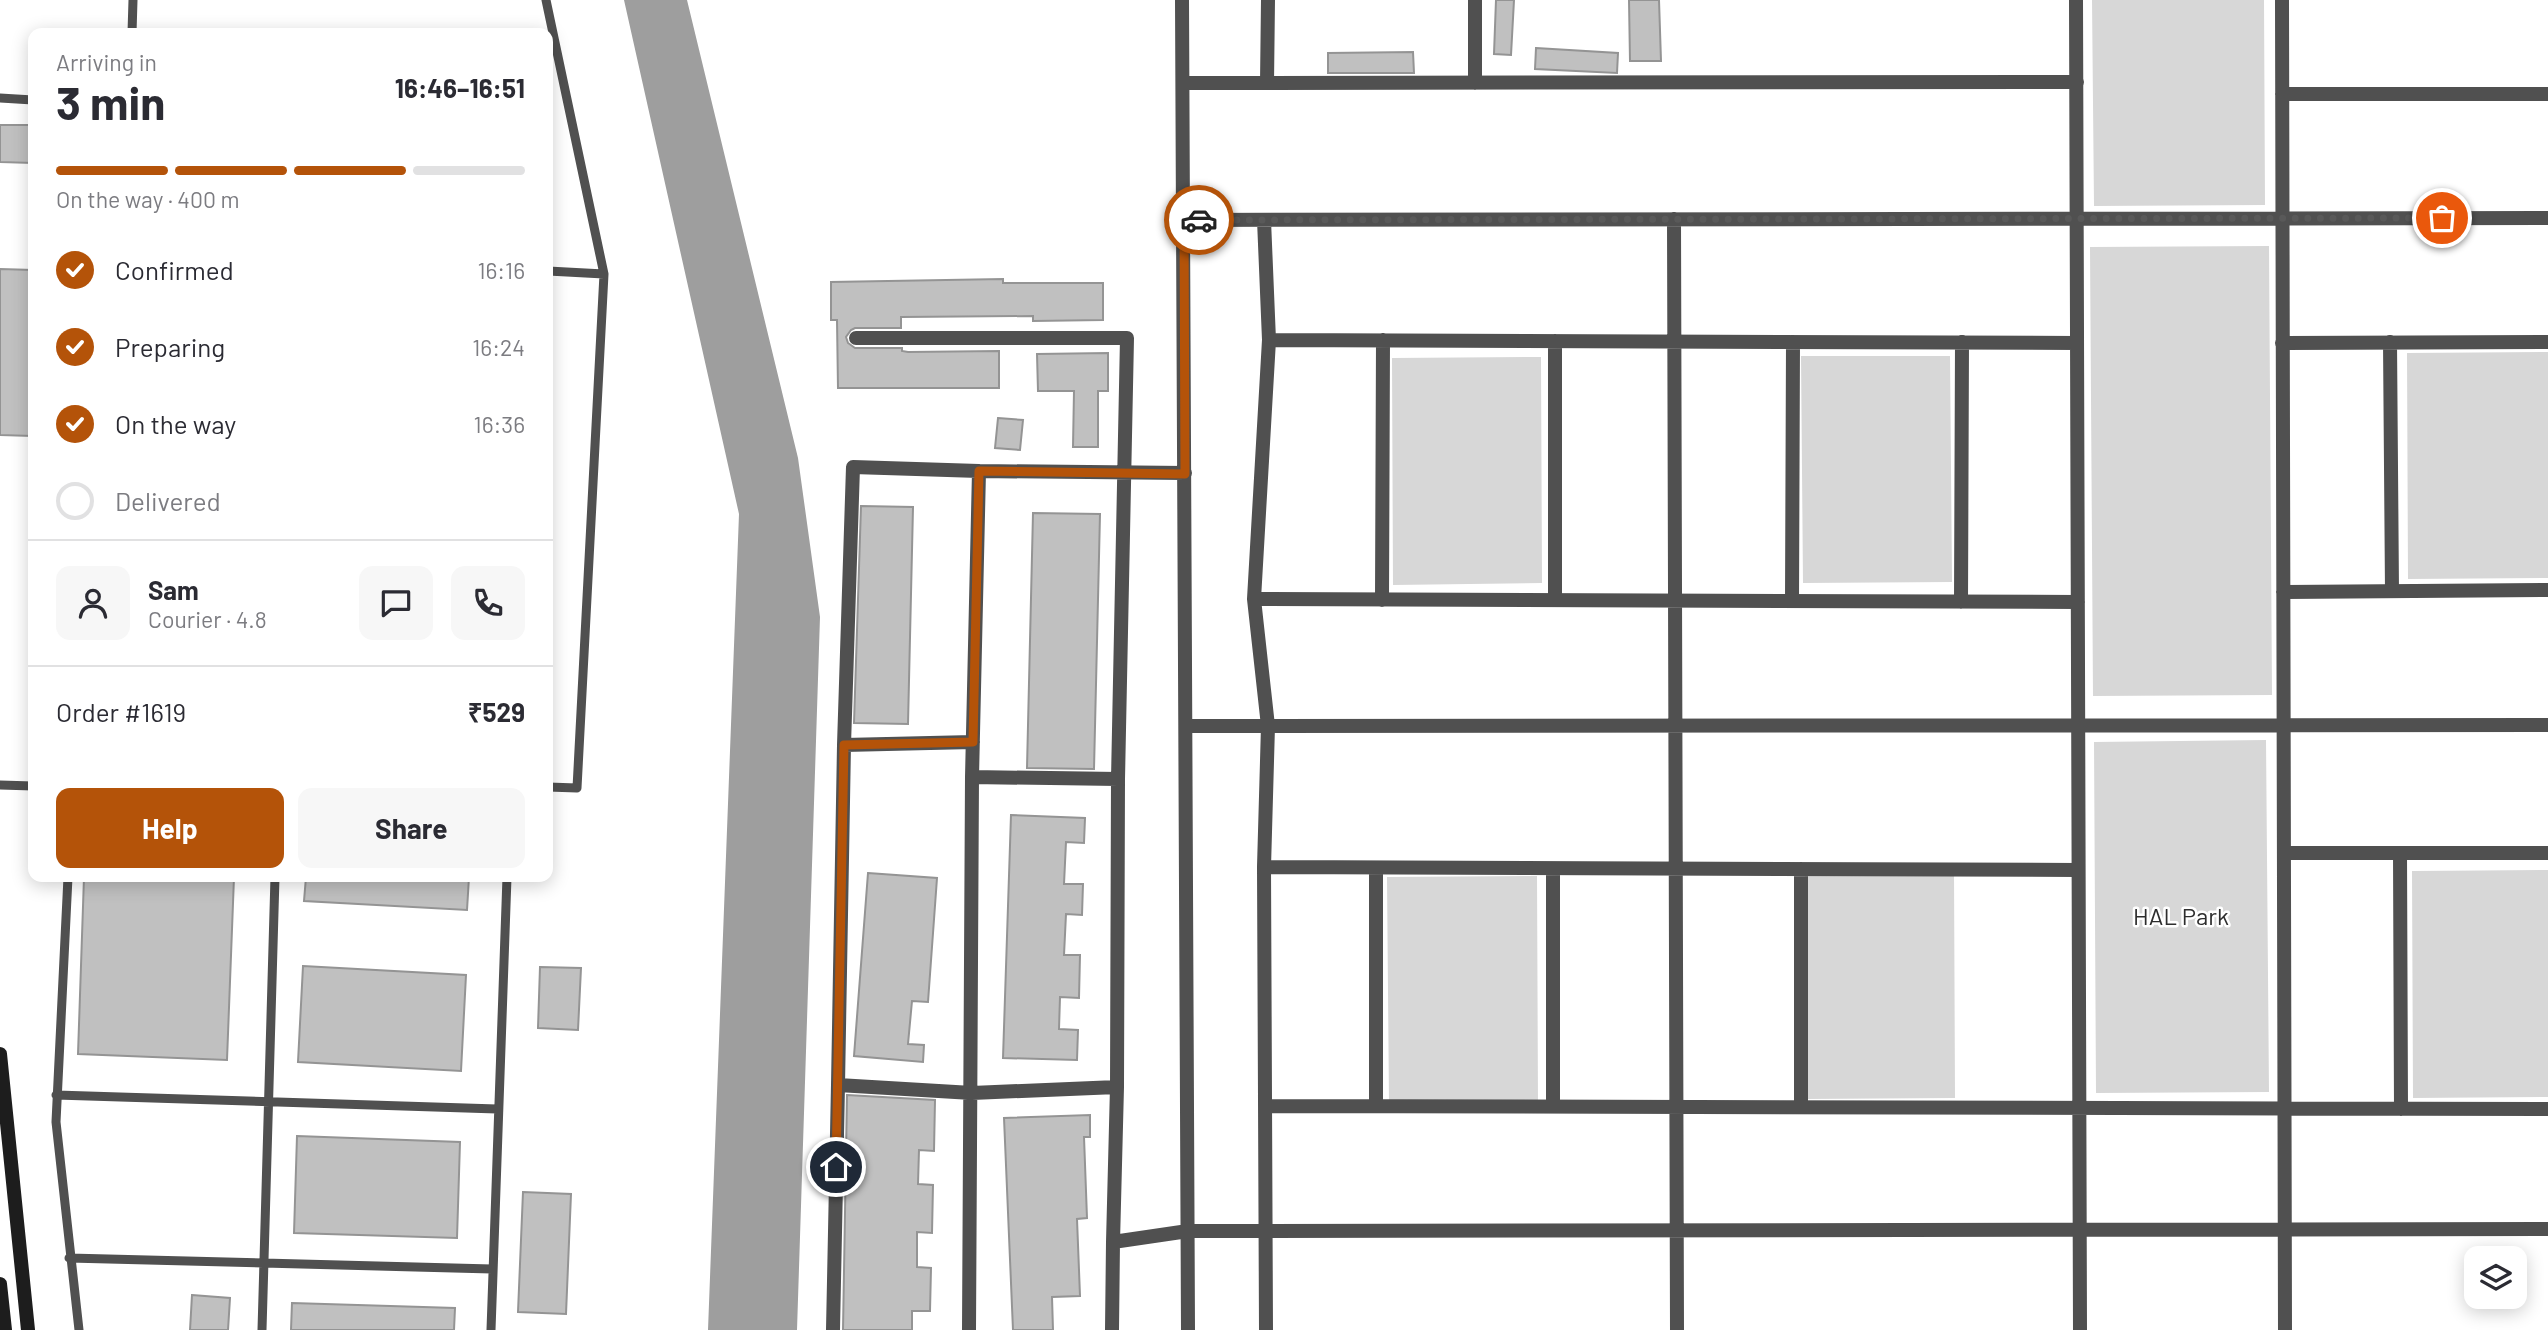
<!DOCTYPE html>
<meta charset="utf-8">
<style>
body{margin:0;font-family:Barlow,sans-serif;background:#f7f7f7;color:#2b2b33;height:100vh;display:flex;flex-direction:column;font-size:26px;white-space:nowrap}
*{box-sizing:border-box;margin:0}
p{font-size:23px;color:#7c7c81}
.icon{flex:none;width:38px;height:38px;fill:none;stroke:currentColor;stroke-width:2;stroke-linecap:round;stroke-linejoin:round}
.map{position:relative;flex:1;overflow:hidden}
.side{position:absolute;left:28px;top:28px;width:525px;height:854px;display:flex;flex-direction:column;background:#fff;border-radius:14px;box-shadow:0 4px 18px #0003}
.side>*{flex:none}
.tools{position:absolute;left:2464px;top:1246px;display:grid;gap:14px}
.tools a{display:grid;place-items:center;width:63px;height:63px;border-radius:14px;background:#fff;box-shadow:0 4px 18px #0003;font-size:35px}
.pin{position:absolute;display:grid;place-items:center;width:60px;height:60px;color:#fff;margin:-30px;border:4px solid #fff;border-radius:50%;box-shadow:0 2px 7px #0007}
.courier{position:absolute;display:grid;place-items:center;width:70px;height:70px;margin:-35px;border:5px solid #b45309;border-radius:50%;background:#fff;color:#222;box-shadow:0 2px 9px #0007}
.head em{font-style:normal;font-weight:700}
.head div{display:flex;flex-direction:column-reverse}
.head{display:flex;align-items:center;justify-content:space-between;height:119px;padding:0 28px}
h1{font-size:46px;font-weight:700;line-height:52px}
.bar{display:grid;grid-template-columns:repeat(4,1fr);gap:10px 7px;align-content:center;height:84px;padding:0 28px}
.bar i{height:9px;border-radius:5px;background:#e1e1e2}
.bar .current{background:#b45309}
.bar p{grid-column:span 4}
.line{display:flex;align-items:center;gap:18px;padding:0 28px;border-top:2px solid #e1e1e2}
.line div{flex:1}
.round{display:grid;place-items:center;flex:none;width:74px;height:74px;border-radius:14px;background:#f7f7f7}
ol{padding:0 28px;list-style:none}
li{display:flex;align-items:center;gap:21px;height:77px}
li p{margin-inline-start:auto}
li .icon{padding:7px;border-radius:50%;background:#b45309;color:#fff;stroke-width:4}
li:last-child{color:#7c7c81}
li i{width:38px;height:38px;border:4px solid #e1e1e2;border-radius:50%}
.cta{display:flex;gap:14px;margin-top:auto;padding:14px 28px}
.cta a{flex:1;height:80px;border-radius:14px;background:#b45309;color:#fff;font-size:28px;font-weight:700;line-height:80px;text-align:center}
.cta a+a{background:#f7f7f7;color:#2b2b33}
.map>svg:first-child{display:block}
.green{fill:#d7d7d7}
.water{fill:#9e9e9e}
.building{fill:#c0c0c0;stroke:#949494;stroke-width:2}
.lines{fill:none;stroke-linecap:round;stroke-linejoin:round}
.lane{stroke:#505050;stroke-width:9}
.street{stroke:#505050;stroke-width:14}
.secondary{stroke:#1d1d1d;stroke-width:14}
.done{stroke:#595959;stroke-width:7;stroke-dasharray:0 12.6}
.route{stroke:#b45309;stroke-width:9}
.labels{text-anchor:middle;stroke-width:5;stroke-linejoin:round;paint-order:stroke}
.park-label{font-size:24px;fill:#2e2e2e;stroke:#fff}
</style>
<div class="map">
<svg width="2548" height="1330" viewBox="0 0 2548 1330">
<rect width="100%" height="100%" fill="#fff"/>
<path class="green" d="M 2092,0 L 2264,0 L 2265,205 L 2094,206 Z
M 2269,246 L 2272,695 L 2093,696 L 2090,247 Z
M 2548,352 L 2548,578 L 2408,579 L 2407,353 Z
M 1801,356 L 1950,356 L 1952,582 L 1803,583 Z
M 1541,357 L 1542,583 L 1393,585 L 1392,358 Z
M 2266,740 L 2269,1092 L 2096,1093 L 2094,742 Z
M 2548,870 L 2548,1097 L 2413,1098 L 2412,871 Z
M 1954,871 L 1955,1098 L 1807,1099 L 1805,872 Z
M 1537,876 L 1538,1103 L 1389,1104 L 1387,877 Z"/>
<path class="water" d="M 624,0 L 687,0 L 798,458 L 820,617 L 797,1330 L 708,1330 L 739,514 Z"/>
<path class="building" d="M 1496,0 L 1514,0 L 1511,55 L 1494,54 Z
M 1629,0 L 1659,0 L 1661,61 L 1630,61 Z
M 1536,48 L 1618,53 L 1617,73 L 1535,69 Z
M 1413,52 L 1414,73 L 1328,73 L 1328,53 Z
M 0,125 L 33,125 L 33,163 L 0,162 Z
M 0,269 L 33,270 L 32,436 L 0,435 Z
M 1003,279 L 1003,283 L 1103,283 L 1103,320 L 1033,321 L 1033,316 L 901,317 L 901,328 L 855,328 L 851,330 L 846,337 L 848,343 L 855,348 L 902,348 L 902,351 L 908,352 L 999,351 L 999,388 L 838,388 L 837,320 L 831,320 L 831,282 Z
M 1108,353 L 1108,391 L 1098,391 L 1098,447 L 1073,447 L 1074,391 L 1038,391 L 1037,354 Z
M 998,418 L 1023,420 L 1020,450 L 995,448 Z
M 861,506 L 913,507 L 908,724 L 854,723 Z
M 1033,513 L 1100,514 L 1094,769 L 1027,768 Z
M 1011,815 L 1085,818 L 1084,843 L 1066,842 L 1064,884 L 1083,884 L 1082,915 L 1066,914 L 1064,955 L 1080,955 L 1079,998 L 1060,997 L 1059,1029 L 1078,1030 L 1077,1060 L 1003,1058 Z
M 868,873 L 937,878 L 928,1002 L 912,1001 L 908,1044 L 924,1045 L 923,1062 L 854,1056 Z
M 84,877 L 234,877 L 227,1060 L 78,1054 Z
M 306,877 L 469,877 L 467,910 L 304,901 Z
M 303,966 L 466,975 L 461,1071 L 298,1062 Z
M 540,967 L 581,968 L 578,1030 L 538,1028 Z
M 847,1095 L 935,1100 L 934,1151 L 919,1150 L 918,1184 L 933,1185 L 932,1233 L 917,1232 L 917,1267 L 931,1268 L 930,1311 L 912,1311 L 912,1330 L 843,1330 Z
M 1090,1115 L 1090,1137 L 1084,1137 L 1087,1218 L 1077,1219 L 1080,1296 L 1052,1297 L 1053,1330 L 1013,1330 L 1004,1118 Z
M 297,1136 L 460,1142 L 457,1238 L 294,1233 Z
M 523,1192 L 571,1194 L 566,1314 L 518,1312 Z
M 192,1295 L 230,1298 L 228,1330 L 190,1330 Z
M 292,1303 L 455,1308 L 454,1330 L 291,1330 Z"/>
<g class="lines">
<path class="lane" d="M 546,0 L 604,274 L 577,788 L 548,787
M 132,33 L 133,0
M 0,98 L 33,100
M 548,271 L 604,274
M 0,785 L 33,786
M 68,877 L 56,1122 L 79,1330
M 56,1095 L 497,1109
M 69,1258 L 492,1269
M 262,1330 L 275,877
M 491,1330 L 507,877"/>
<path class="street" d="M 1182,0 L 1188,1330
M 2076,0 L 2080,1330
M 2282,0 L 2285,1330
M 1183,83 L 2077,82
M 1267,83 L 1268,0
M 1475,83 L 1475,0
M 2282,94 L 2548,94
M 1674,219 L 1677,1330
M 1184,220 L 2548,218
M 1264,220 L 1269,340 L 1254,599 L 1268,726 L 1264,867 L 1266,1330
M 856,338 L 1127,338 L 1118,779 L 1117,1087
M 1269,340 L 2077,343
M 2390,342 L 2392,591
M 2282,343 L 2548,342
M 1185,473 L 979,471 L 853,467 L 844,745 L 838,1085 L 972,1093 L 1117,1087 L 1113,1242 L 1188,1231 L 2548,1229
M 2283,592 L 2548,590
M 1254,599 L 2078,602
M 1382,600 L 1383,340
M 1555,600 L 1555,341
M 1792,601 L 1793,342
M 1961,602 L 1962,342
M 1186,726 L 2548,725
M 844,745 L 973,742
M 972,777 L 1118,779
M 2284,853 L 2548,853
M 2400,853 L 2401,1109
M 1264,867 L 2078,870
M 1267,1106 L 2548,1109
M 1376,1106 L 1376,868
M 1553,1106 L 1553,869
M 1801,1107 L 1801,869
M 833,1330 L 838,1085
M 969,1330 L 972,777 L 979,471
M 1112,1330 L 1113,1242"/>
<path class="secondary" d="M 0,1054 L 28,1330
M 0,1284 L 5,1330"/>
</g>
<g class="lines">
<path class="done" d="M 1199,220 L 2442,218"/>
<path class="route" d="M 836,1167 L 844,745 L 973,742 L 979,471 L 1185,474 L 1184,220 L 1199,220"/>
</g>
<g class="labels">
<g class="park-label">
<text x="2181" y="925">HAL Park</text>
</g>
</g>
</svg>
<div class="tools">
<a><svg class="icon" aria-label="layers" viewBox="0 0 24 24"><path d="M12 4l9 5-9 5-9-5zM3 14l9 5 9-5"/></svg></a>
</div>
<div class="pin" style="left:2442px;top:218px;background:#ea580c"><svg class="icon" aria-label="bag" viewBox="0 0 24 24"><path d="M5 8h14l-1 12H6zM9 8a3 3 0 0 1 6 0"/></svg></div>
<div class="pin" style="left:836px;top:1167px;background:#1f2937"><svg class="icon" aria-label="home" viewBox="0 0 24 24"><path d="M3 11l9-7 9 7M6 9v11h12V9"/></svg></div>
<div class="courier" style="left:1199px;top:220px"><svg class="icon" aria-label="car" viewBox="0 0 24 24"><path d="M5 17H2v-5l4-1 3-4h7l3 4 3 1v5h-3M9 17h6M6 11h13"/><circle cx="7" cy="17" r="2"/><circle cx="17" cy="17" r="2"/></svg></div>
<section class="side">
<div class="head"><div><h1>3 min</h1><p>Arriving in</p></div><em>16:46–16:51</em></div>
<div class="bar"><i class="current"></i><i class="current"></i><i class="current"></i><i></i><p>On the way · 400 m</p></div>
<ol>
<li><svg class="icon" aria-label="check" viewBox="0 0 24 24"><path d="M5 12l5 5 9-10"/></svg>Confirmed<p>16:16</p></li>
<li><svg class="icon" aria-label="check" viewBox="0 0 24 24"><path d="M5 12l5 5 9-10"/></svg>Preparing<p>16:24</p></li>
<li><svg class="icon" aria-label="check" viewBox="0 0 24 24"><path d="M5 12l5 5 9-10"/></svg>On the way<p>16:36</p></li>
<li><i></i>Delivered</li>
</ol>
<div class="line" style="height:126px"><a class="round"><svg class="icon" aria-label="person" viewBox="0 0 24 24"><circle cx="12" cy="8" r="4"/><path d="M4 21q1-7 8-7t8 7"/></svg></a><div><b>Sam</b><p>Courier · 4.8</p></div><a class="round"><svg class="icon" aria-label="chat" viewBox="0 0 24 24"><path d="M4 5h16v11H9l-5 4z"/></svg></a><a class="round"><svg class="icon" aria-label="phone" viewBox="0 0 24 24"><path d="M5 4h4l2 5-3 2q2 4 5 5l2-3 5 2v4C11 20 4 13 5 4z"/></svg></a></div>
<div class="line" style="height:91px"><div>Order #1619</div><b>₹529</b></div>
<div class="cta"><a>Help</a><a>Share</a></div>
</section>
</div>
